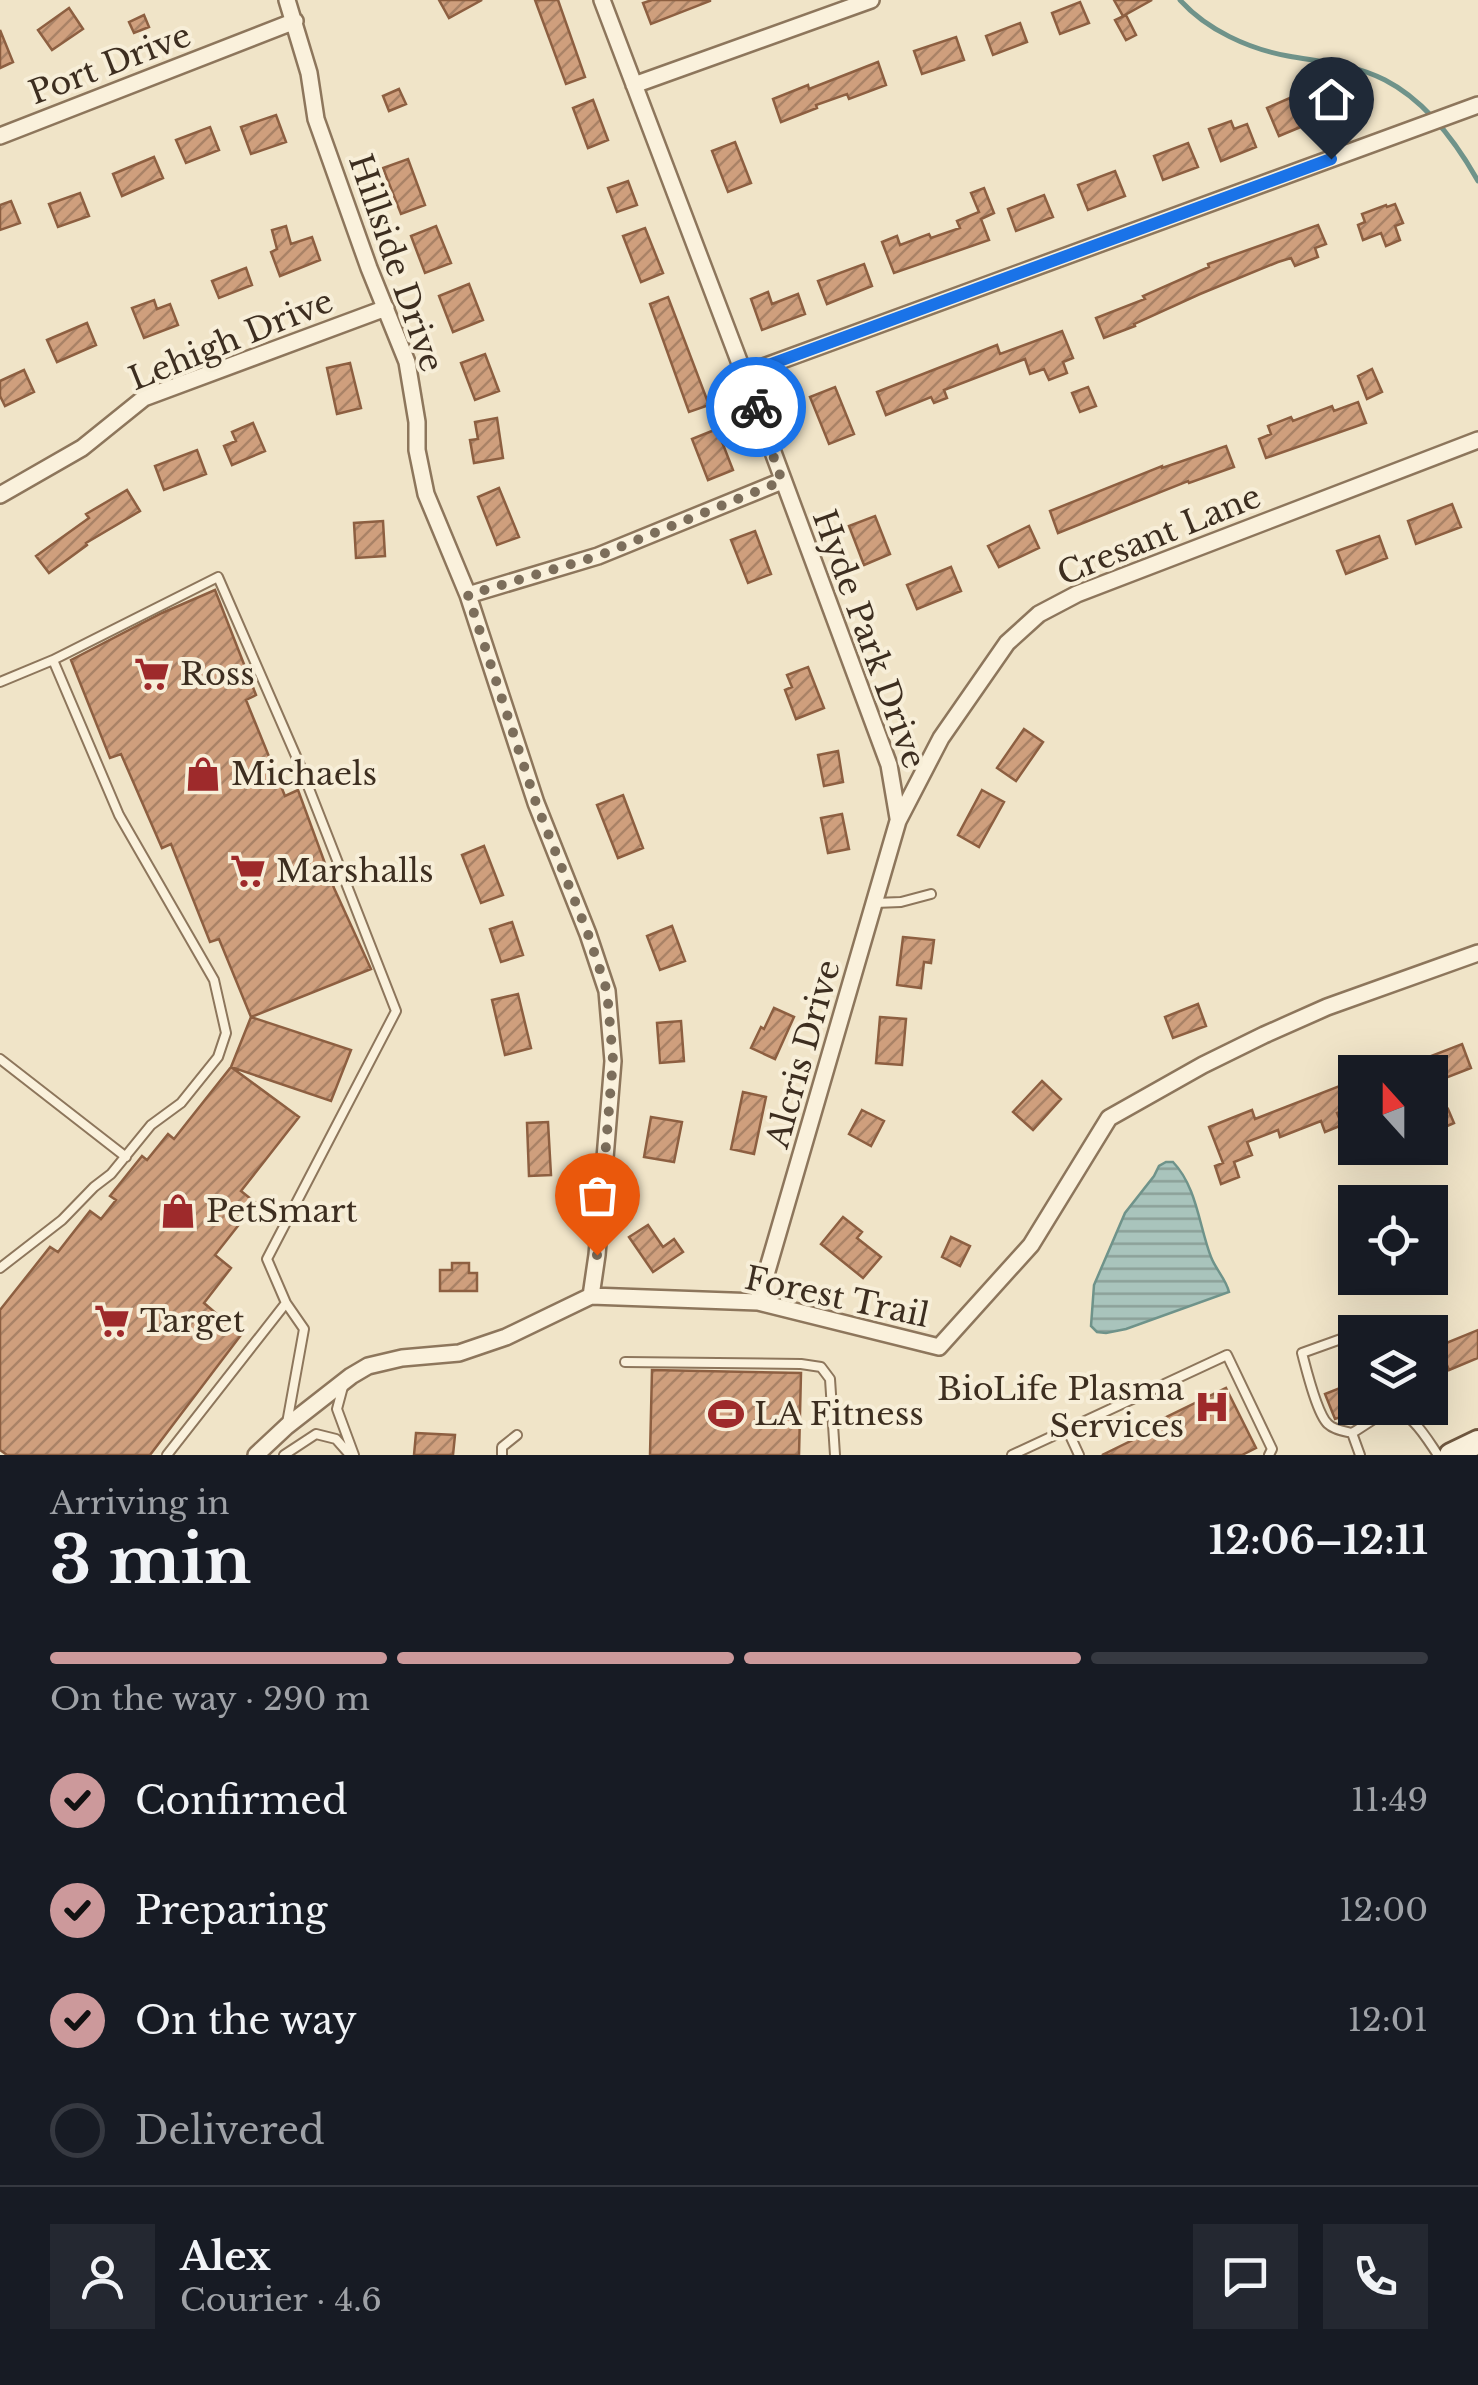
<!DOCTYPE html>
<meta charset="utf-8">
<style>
body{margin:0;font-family:"Libre Baskerville",serif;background:#242831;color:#f1f3f6;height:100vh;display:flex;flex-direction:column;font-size:38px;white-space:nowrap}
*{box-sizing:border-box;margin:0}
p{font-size:32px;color:#9ea1a6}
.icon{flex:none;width:55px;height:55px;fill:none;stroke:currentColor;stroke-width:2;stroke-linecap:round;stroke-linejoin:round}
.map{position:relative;height:1455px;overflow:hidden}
.details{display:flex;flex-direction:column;background:#171b24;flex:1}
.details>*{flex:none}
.needle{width:65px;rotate:339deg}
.fabs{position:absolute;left:1338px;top:1055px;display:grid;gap:20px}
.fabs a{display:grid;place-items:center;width:110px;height:110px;border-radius:0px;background:#171b24;box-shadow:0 10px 40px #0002;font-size:50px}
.pin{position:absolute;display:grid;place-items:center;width:85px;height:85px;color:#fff;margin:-102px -42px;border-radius:50% 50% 50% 0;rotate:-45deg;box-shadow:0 0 10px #0007}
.pin .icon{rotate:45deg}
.courier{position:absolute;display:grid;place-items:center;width:100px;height:100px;margin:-50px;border:8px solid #1a73e8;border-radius:50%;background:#fff;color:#222;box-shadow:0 2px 12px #0007}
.summary em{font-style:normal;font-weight:800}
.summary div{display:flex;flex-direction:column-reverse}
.summary{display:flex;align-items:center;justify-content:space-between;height:170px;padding:0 50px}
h1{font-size:65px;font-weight:800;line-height:75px}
.bar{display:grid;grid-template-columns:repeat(4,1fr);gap:15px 10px;align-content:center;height:120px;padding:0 50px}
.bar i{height:12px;border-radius:8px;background:#363941}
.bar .active{background:#cc999b}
.bar p{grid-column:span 4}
.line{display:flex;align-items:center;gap:25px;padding:0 50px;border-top:2px solid #363941}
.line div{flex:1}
.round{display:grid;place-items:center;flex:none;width:105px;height:105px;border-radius:0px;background:#242831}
ol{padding:0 50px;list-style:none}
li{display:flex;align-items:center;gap:30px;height:110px}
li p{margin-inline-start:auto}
li .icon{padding:10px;border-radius:50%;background:#cc999b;color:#111;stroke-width:4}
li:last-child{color:#9ea1a6}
li i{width:55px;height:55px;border:5px solid #363941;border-radius:50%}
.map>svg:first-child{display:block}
.water{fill:url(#water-rules);stroke:#6f938a;stroke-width:2.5}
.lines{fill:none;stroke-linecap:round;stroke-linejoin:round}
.stream{stroke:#6f938a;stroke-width:5}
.building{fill:url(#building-hatch);stroke:#8d5f41;stroke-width:2.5}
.lane-casing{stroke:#8d765c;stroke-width:12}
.street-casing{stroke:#8d765c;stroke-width:20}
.secondary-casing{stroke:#6f573f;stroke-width:28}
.lane{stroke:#faf1dc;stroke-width:8}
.street{stroke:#faf1dc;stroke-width:15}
.secondary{stroke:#faf1dc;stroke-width:22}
.done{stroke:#7c6e5b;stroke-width:10;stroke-dasharray:0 18}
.route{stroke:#1a73e8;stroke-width:12}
.labels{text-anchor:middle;stroke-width:8;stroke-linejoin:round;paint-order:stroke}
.street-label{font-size:32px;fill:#3d2e20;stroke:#f7eed8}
.poi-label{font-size:32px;fill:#3d2e20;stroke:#f7eed8;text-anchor:start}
</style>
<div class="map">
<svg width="1478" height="1455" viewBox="0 0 1478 1455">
<defs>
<pattern id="water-rules" width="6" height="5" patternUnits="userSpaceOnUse" patternTransform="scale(2.5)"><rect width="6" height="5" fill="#a9c4bc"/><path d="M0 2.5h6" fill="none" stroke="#8ba098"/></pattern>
<pattern id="building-hatch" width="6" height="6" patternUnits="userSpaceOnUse" patternTransform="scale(2.5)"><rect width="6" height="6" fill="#cf9f7d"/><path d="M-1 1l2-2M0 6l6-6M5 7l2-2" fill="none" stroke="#a98266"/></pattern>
</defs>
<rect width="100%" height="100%" fill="#f0e4c8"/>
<path class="water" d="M 1166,1162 L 1173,1162 C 1197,1187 1199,1226 1211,1257 C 1216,1270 1226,1279 1229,1292 L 1126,1329 L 1106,1333 L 1097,1332 L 1091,1326 L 1094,1285 L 1125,1213 L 1154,1176 L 1159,1166 Z"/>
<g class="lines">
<path class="stream" d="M 1180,0 C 1207,30 1249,49 1288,56 C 1321,62 1354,64 1385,80 C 1426,101 1456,142 1478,181"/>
</g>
<path class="building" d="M 439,0 L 482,0 L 449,18 Z
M 535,0 L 558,0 L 585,77 L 566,84 Z
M 652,0 L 710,0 L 710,1 L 651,24 L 643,3 Z
M 1114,0 L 1152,0 L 1123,16 Z
M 1080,2 L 1089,23 L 1060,34 L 1052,13 Z
M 69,8 L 83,29 L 52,50 L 38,30 Z
M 144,15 L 149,27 L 134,33 L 129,22 Z
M 1126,15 L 1136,35 L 1126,40 L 1115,20 Z
M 1020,23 L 1027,42 L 993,55 L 986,36 Z
M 0,30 L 13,62 L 0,68 Z
M 956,37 L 964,60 L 922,74 L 914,51 Z
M 878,62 L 886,85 L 849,99 L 847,94 L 816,105 L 817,108 L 781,122 L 773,99 L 808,85 L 809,89 Z
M 399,89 L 406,104 L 389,111 L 383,96 Z
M 1318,95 L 1327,116 L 1279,136 L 1267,108 L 1290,98 L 1293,105 Z
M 593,100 L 608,140 L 588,148 L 573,108 Z
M 276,115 L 286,142 L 251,154 L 241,127 Z
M 1231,121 L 1234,129 L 1247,124 L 1256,147 L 1221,161 L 1209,129 Z
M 210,127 L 219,150 L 186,163 L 176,140 Z
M 735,142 L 751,183 L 728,192 L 712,151 Z
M 1188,143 L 1198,167 L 1163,180 L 1154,156 Z
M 154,157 L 163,178 L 122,196 L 113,174 Z
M 408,159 L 425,205 L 401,214 L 383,168 Z
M 1115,171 L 1125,196 L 1088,210 L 1078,185 Z
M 628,181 L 637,205 L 617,212 L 608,188 Z
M 984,188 L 994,213 L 981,219 L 989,240 L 894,273 L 882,242 L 897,236 L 900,245 L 929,234 L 931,238 L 960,228 L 957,221 L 979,212 L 971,193 Z
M 80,193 L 89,216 L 58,227 L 49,204 Z
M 1044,195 L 1053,217 L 1016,231 L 1008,209 Z
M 11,201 L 20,223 L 0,230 L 0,205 Z
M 1395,204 L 1403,223 L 1395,226 L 1400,240 L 1386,246 L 1381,233 L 1363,240 L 1358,225 L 1365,222 L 1362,214 L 1386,205 L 1387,207 Z
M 1318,225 L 1326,244 L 1315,248 L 1318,257 L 1295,266 L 1291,258 L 1278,262 L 1200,294 L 1134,324 L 1135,326 L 1104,338 L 1096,318 L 1145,299 L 1143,296 L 1209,267 L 1208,264 Z
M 286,226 L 291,244 L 312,237 L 320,260 L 280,276 L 271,252 L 277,249 L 272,230 Z
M 436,226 L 451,263 L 425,273 L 411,236 Z
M 645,228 L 663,273 L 641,282 L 623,236 Z
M 864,264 L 872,286 L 827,304 L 818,281 Z
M 246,268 L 252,285 L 219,298 L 212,281 Z
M 469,284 L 483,320 L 453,332 L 439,296 Z
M 768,292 L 772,304 L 798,294 L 805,314 L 762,330 L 751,299 Z
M 668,297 L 709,405 L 689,412 L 650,304 Z
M 154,300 L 157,309 L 170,304 L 178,325 L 144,338 L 132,308 Z
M 87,323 L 96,345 L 57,362 L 47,340 Z
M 1062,331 L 1073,358 L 1063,362 L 1067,373 L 1049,380 L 1044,369 L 1030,374 L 1025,359 L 944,390 L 947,398 L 934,403 L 931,397 L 886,415 L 877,392 L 997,345 L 1000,354 Z
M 485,354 L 499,391 L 475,400 L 461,363 Z
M 350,363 L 361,408 L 337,414 L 327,368 Z
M 1372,369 L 1382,392 L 1367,399 L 1358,376 Z
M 24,370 L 34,392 L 5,406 L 0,396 L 0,381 Z
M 835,387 L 854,434 L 829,444 L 810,397 Z
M 1088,387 L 1096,406 L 1080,412 L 1072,393 Z
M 1358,402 L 1366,423 L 1266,458 L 1259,439 L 1271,434 L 1268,426 L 1291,417 L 1293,421 L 1332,406 L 1334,411 Z
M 497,418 L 503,458 L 474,463 L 470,440 L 478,439 L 475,422 Z
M 253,423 L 265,451 L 232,465 L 224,446 L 236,441 L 232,432 Z
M 717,429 L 733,470 L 708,480 L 692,439 Z
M 1226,446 L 1234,467 L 1189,483 L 1188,481 L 1058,533 L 1050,511 L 1162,466 L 1162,468 Z
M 197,450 L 206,474 L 164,490 L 155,466 Z
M 499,488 L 519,537 L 497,545 L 478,497 Z
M 127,490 L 140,511 L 86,543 L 87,545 L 49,573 L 36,556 L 89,518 L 86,514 Z
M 1452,504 L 1461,527 L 1416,544 L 1408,521 Z
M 875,516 L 890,554 L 864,565 L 849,526 Z
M 383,521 L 385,556 L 356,558 L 354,523 Z
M 1029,526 L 1039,548 L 999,567 L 988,546 Z
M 755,531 L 771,574 L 748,583 L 731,540 Z
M 1379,536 L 1387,558 L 1346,574 L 1337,551 Z
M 951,567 L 961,591 L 917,609 L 907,585 Z
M 215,590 L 256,695 L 246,700 L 285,796 L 298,790 L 334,888 L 371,969 L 251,1017 L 219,939 L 210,942 L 171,844 L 162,848 L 121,754 L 110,758 L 71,660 L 162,613 Z
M 808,667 L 824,708 L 796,719 L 785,690 L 792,687 L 787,675 Z
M 1024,729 L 1043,742 L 1016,781 L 997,768 Z
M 838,751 L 843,782 L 824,786 L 818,755 Z
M 982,790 L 1004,802 L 979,847 L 958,835 Z
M 623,795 L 643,848 L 618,858 L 597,805 Z
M 842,814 L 849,849 L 828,853 L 821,818 Z
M 484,846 L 503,895 L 481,903 L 462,855 Z
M 512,922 L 523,955 L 501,962 L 490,929 Z
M 672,926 L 685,961 L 660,970 L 647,936 Z
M 903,937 L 934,940 L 931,963 L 924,962 L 921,988 L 897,985 Z
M 518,994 L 531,1048 L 505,1055 L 492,1000 Z
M 1198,1004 L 1206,1026 L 1173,1038 L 1165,1017 Z
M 774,1008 L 794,1017 L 775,1059 L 751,1048 L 761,1027 L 764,1029 Z
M 251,1017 L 351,1050 L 331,1101 L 231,1067 Z
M 880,1017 L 906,1019 L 902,1065 L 876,1063 Z
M 681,1021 L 684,1061 L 660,1063 L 657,1023 Z
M 1462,1044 L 1471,1068 L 1430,1084 L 1430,1072 L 1390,1072 Z
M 231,1067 L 299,1117 L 241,1191 L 256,1203 L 215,1255 L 231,1268 L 204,1303 L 241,1335 L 150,1455 L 7,1455 L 0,1450 L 0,1310 L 50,1247 L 58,1252 L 90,1211 L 101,1219 L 116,1200 L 110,1196 L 142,1156 L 147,1160 L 168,1134 L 174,1139 Z
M 1355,1080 L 1355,1107 L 1337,1113 L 1342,1125 L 1325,1132 L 1321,1121 L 1280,1137 L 1278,1130 L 1247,1142 L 1252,1155 L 1234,1162 L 1239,1177 L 1221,1184 L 1215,1166 L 1223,1163 L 1209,1127 L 1252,1110 L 1255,1119 Z
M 1042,1081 L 1061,1099 L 1033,1130 L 1013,1112 Z
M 743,1092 L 766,1097 L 754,1154 L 731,1149 Z
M 1448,1109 L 1454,1123 L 1438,1130 L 1432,1116 Z
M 862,1110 L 884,1121 L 871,1146 L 849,1134 Z
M 651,1117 L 682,1122 L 674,1162 L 644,1157 Z
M 548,1122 L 551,1175 L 529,1176 L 527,1123 Z
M 843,1217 L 862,1232 L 857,1238 L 881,1257 L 863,1278 L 821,1244 Z
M 648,1225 L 663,1247 L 674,1239 L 683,1252 L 653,1272 L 629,1237 Z
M 951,1237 L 970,1246 L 960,1266 L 942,1257 Z
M 452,1263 L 469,1263 L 469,1273 L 477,1273 L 477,1291 L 440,1291 L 440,1270 L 452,1270 Z
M 1478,1330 L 1478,1358 L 1449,1370 L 1439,1346 Z
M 652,1370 L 801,1373 L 799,1455 L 650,1455 Z
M 1355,1382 L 1355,1412 L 1335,1419 L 1325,1394 Z
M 1226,1388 L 1256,1448 L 1242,1455 L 1102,1455 L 1151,1431 L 1150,1425 Z
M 416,1433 L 455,1435 L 453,1455 L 414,1455 Z"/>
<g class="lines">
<defs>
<path id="lane" d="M 0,682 L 53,660
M 875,903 L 901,902 L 931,894
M 0,1059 L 126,1157
M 0,1268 L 62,1220 L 94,1187 L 111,1174 L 151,1125 L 181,1103 L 218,1057 L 226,1033 L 214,980 L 119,815 L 53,660 L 218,577 L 299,763 L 396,1011 L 267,1259 L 286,1303 L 304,1329 L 287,1423
M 1360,1332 L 1374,1328
M 1355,1334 L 1302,1353 C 1306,1368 1317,1414 1328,1424 C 1334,1430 1344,1431 1352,1433 C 1363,1427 1377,1415 1389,1412 C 1410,1407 1428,1441 1438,1455
M 625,1362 L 801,1364 L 821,1367 L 830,1379 L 835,1455
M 344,1383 L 337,1409 L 354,1455
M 1067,1429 L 1079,1455
M 1352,1433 L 1360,1455
M 167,1455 L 286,1303
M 284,1455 L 316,1434 L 336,1439 L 350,1455
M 502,1455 L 502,1447 L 517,1435
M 1012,1455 L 1227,1355 L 1272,1449 L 1269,1455"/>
<path id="street" d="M 287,0 L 309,73 L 316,119 L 369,268 L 407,362 L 417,422 L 417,450 L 426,494 L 468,595 L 536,803 L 588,934 L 607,991 L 613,1061 L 597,1255 L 591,1296
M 602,0 L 744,374 L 889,765 L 898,818
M 634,85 L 871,0
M 0,136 L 295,21
M 744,374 L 1478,105
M 0,495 L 82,448 L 144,398 L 386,308
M 468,595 L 598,556 L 782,481
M 758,1302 L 898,821 L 941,738 L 1007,643 L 1039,614 L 1077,594 L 1478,440
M 256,1455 L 287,1426 L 351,1376 L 368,1366 L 402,1358 L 459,1353 L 506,1337 L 591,1296 L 758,1302 L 939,1347 L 1031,1245 L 1109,1118 L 1203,1065 L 1264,1035 L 1327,1007 L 1478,953"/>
<path id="secondary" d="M 1451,1455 L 1478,1442"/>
</defs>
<use href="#lane" class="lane-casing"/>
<use href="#street" class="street-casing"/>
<use href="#secondary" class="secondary-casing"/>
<use href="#lane" class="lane"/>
<use href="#street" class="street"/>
<use href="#secondary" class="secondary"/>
</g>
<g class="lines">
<path class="done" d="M 597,1255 L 613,1060 L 607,991 L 588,934 L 536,803 L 468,595 L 598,556 L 782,481 L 756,407"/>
<path class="route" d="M 756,407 L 744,374 L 1331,159"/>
</g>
<defs>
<symbol id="supermarket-bare" viewBox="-9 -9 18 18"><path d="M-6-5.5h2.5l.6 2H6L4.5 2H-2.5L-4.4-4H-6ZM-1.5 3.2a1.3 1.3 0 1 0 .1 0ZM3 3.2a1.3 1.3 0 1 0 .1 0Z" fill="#9e2a2b" stroke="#f7eed8" stroke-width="2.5" paint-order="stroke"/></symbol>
<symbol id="shop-bare" viewBox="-9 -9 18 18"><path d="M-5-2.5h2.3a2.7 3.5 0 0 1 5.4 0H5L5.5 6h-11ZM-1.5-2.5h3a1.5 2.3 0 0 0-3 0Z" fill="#9e2a2b" stroke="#f7eed8" stroke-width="2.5" paint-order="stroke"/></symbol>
<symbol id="hospital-bare" viewBox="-9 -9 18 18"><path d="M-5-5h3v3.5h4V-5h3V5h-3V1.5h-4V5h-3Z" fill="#9e2a2b" stroke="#f7eed8" stroke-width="2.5" paint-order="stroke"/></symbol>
<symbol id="stadium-bare" viewBox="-9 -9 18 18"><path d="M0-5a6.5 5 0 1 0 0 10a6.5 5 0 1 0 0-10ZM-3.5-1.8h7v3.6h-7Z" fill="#9e2a2b" stroke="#f7eed8" stroke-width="2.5" paint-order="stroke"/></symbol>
</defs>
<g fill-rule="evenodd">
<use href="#supermarket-bare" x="127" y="649" width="50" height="50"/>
<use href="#shop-bare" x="178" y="749" width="50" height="50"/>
<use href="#supermarket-bare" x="223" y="846" width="50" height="50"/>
<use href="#shop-bare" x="153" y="1186" width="50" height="50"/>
<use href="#supermarket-bare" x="87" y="1296" width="50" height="50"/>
<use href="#hospital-bare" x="1187" y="1382" width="50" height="50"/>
<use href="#stadium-bare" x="701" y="1389" width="50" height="50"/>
</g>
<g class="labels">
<g class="street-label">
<text transform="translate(110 64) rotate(-21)" y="11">Port Drive</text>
<text transform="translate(396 263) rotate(71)" y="11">Hillside Drive</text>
<text transform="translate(231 340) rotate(-22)" y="11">Lehigh Drive</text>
<text transform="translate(1159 535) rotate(-22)" y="11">Cresant Lane</text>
<text transform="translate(869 639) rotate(70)" y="11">Hyde Park Drive</text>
<text transform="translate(803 1054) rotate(-74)" y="11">Alcris Drive</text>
<text transform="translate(837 1297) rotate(12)" y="11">Forest Trail</text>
</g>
<g class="poi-label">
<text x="180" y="685">Ross</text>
<text x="231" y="785">Michaels</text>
<text x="276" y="882">Marshalls</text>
<text x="206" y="1222">PetSmart</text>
<text x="140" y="1332">Target</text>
<text x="1184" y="1400" text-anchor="end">BioLife Plasma<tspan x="1184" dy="37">Services</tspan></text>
<text x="754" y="1425">LA Fitness</text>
</g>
</g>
</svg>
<div class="fabs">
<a><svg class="needle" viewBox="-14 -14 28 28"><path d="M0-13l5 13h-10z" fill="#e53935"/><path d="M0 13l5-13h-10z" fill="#9ea1a6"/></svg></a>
<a><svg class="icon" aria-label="locate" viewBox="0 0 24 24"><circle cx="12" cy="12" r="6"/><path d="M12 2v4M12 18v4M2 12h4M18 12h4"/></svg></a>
<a><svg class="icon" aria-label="layers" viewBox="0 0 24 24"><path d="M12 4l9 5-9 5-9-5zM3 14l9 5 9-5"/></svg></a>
</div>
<div class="pin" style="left:597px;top:1255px;background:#ea580c"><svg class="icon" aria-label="bag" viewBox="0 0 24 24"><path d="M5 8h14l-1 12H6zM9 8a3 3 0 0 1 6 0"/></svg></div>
<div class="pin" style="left:1331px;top:159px;background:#1f2937"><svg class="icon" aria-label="home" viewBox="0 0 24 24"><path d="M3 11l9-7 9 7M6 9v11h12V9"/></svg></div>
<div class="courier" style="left:756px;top:407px"><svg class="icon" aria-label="bike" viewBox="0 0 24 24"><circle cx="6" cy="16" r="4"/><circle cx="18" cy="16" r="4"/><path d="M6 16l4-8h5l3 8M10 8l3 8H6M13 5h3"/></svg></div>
</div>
<section class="details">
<div class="summary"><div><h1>3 min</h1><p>Arriving in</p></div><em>12:06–12:11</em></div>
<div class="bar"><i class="active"></i><i class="active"></i><i class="active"></i><i></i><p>On the way · 290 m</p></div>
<ol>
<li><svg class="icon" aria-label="check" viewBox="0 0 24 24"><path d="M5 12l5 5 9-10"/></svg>Confirmed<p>11:49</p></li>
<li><svg class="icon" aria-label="check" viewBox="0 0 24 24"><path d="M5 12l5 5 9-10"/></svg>Preparing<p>12:00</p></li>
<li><svg class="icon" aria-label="check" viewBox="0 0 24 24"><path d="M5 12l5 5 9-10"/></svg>On the way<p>12:01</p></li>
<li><i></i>Delivered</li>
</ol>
<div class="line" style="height:180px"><a class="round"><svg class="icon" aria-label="person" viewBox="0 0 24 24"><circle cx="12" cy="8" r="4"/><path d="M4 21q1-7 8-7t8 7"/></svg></a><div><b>Alex</b><p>Courier · 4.6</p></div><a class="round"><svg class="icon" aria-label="chat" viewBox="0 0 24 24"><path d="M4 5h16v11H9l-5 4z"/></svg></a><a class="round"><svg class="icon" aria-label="phone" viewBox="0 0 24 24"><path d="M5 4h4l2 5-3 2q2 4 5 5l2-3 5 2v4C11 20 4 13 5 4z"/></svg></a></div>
</section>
